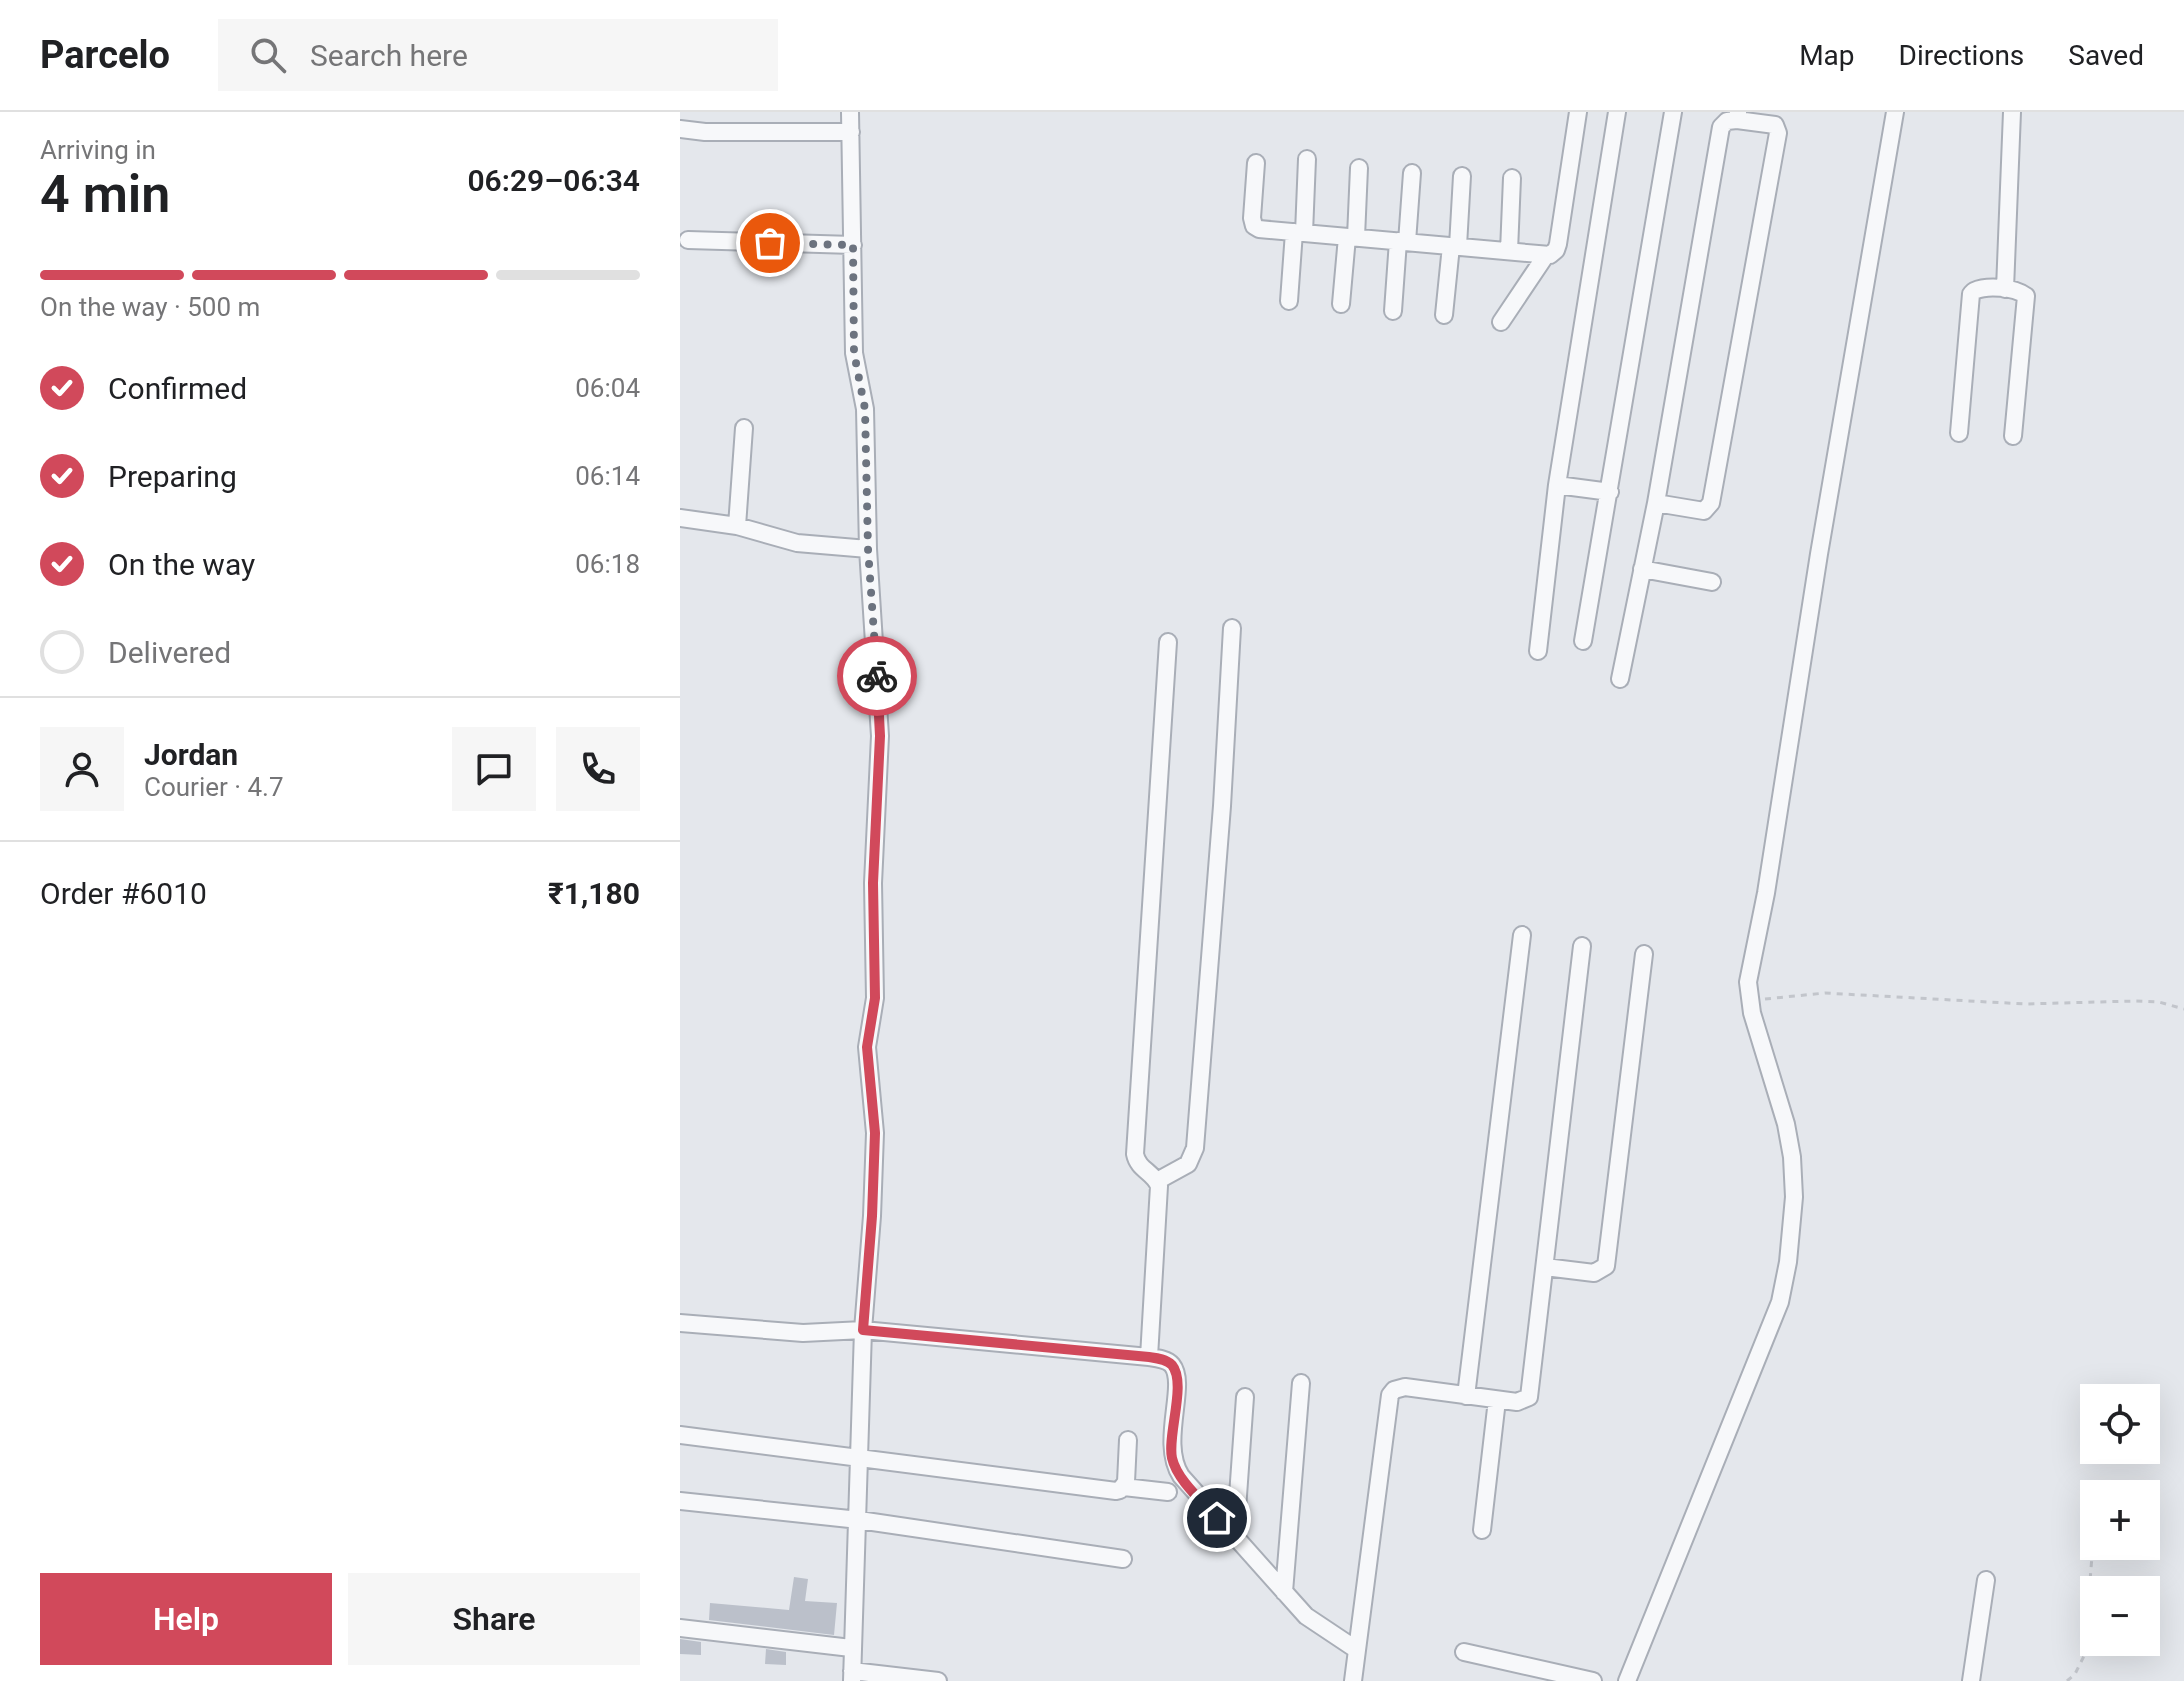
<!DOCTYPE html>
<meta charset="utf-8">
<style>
body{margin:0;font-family:Roboto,sans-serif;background:#f6f6f6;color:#202124;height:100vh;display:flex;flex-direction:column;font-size:30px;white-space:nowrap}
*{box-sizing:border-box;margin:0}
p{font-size:26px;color:#757577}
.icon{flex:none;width:44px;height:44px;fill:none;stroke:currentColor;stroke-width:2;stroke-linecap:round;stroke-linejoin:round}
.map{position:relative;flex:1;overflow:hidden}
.details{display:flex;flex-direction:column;background:#fff;width:680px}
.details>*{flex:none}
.buttons{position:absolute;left:1400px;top:1272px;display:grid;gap:16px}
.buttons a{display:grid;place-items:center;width:80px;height:80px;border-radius:0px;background:#fff;box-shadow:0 8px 32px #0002;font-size:40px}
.pin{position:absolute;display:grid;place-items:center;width:68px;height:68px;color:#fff;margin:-34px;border:4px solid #fff;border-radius:50%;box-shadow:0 2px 8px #0007}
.courier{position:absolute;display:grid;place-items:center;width:80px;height:80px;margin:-40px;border:6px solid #d1495b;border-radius:50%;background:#fff;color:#222;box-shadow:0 2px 10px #0007}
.head em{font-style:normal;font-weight:600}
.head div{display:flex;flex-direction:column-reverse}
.head{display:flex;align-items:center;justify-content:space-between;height:136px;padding:0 40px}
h1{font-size:52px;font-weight:600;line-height:60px}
.bar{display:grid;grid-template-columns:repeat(4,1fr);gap:12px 8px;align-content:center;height:96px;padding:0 40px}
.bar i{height:10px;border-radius:6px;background:#e0e0e0}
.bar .current{background:#d1495b}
.bar p{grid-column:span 4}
.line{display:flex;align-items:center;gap:20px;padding:0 40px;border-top:2px solid #e0e0e0}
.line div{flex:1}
.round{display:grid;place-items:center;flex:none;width:84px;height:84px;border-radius:0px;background:#f6f6f6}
ol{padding:0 40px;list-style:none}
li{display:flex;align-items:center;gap:24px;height:88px}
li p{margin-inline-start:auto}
li .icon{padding:8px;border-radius:50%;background:#d1495b;color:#fff;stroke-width:4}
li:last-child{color:#757577}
li i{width:44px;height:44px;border:4px solid #e0e0e0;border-radius:50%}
.button{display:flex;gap:16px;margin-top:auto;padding:16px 40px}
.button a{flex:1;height:92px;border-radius:0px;background:#d1495b;color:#fff;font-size:32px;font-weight:600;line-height:92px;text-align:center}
.button a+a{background:#f6f6f6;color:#202124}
header{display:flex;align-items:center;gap:48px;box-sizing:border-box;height:112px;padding:0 40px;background:#fff;border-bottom:2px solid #e0e0e0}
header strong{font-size:38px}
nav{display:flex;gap:44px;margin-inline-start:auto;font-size:28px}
.search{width:560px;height:72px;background:#f6f6f6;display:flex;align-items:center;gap:20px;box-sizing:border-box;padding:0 28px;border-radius:0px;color:#757577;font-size:30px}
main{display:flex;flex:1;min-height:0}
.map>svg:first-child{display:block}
.building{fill:#bbc0ca}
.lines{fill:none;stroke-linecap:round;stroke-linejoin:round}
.minor-casing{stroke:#a9aeb7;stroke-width:20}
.path{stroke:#c2c5cb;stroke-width:3;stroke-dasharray:6 6;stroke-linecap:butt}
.minor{stroke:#f7f8fa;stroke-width:16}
.done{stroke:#6c737f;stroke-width:8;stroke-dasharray:0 14.4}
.route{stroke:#d1495b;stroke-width:10}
</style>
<header>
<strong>Parcelo</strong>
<div class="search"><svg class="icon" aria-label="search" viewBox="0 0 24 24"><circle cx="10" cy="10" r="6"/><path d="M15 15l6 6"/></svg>Search here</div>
<nav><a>Map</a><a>Directions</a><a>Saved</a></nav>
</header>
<main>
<section class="details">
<div class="head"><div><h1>4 min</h1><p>Arriving in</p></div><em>06:29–06:34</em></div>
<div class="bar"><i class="current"></i><i class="current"></i><i class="current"></i><i></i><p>On the way · 500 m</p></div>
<ol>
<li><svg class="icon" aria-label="check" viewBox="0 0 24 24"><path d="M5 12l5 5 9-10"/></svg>Confirmed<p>06:04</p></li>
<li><svg class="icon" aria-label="check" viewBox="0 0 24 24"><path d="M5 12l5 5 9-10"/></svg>Preparing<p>06:14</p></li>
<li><svg class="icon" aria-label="check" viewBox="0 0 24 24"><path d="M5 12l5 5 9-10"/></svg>On the way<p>06:18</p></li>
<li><i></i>Delivered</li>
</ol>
<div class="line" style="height:144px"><a class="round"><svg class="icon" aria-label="person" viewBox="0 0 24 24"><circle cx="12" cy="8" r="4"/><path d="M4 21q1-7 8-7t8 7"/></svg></a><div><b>Jordan</b><p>Courier · 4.7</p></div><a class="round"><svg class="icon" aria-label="chat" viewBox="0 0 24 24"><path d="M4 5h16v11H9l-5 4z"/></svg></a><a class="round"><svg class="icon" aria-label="phone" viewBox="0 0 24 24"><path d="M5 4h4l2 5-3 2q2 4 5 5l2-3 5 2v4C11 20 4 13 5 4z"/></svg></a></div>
<div class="line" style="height:104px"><div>Order #6010</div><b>₹1,180</b></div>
<div class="button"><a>Help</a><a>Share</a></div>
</section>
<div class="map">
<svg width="1504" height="1569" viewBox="0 0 1504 1569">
<rect width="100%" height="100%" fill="#e4e7ec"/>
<path class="building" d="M 114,1465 L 128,1467 L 125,1489 L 157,1491 L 154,1523 L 29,1508 L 30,1491 L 109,1498 Z
M 0,1527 L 21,1530 L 21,1543 L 0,1542 Z
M 86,1537 L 106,1540 L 106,1553 L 85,1552 Z"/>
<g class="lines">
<defs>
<path id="minor" d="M 170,0 L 174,241 L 185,297 L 188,437 L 200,624 L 193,771 L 195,886 L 187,935 L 195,1021 L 192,1104 L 183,1218 L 172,1569
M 0,17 L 25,20 L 171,20
M 576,51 L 572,106 L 574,114 L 579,117 L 870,143 L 876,138 L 878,132 L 898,0
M 624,121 L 627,47
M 676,125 L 679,56
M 8,128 L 173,133
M 727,130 L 732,61
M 778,134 L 782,64
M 829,139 L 832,66
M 1325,177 L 1332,0
M 609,189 L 614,120
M 661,192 L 667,125
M 713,199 L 718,129
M 764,203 L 771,134
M 821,210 L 866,143
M 1279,321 L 1291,182 L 1294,179 C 1307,173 1335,175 1346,184 L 1333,324
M 877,373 L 930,380
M 976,391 L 1024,399 L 1031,391 L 1098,21 L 1095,13 L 1057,8
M 0,406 L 57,414 L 117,431 L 188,437
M 57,414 L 64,316
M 962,457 L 1032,470
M 903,529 L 993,0
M 858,539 L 877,373 L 937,0
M 940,567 L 976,391 L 1041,15 L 1047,9 L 1057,8 L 1058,0
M 477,1069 L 508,1052 L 515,1036 L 542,694 L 552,516
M 865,1155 L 914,1161 L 926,1154 L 964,842
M 0,1211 L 123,1221 L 183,1218 L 469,1245 C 476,1246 487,1247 492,1253 C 508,1273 479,1330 501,1364 L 626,1504 L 677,1538
M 469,1245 L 479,1074 C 474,1060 458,1058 455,1042 L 488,530
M 786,1284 L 842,823
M 0,1323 L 436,1379 L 440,1378 L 446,1370 L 448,1328
M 444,1375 L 488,1380
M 0,1389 L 179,1408 L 443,1447
M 802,1418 L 817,1288
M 555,1426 L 565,1285
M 604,1480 L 621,1271
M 0,1516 L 171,1536
M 784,1540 L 913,1569
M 172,1559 L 258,1569
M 673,1569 L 710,1283 L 714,1278 L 725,1275 L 837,1290 L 849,1285 L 902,834
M 947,1569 L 1100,1190 L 1108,1150 L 1114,1085 L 1112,1045 L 1106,1012 L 1072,901 L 1068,870 L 1086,781 L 1139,442 L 1215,0
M 1291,1569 L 1306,1468"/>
</defs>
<use href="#minor" class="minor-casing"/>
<path class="path" d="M 1085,887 L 1145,881 L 1345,892 L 1455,889 L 1479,890 L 1504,897
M 1387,1569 L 1395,1562 L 1404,1544 L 1414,1419"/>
<use href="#minor" class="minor"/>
</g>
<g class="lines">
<path class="done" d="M 90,131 L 173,133 L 174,241 L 185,297 L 188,437 L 197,564"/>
<path class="route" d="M 197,564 L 200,624 L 193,771 L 195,886 L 187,935 L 195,1021 L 192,1104 L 183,1218 L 469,1245 C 476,1246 486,1247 492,1253 C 507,1271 487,1323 492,1346 C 497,1368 522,1389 537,1406"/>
</g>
</svg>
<div class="buttons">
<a><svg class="icon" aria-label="locate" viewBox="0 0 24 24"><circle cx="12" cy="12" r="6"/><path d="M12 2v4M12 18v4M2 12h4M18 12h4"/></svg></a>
<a>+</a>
<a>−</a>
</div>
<div class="pin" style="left:90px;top:131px;background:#ea580c"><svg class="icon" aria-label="bag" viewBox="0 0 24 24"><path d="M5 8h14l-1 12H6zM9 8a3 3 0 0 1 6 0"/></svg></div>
<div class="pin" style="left:537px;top:1406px;background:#1f2937"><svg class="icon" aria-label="home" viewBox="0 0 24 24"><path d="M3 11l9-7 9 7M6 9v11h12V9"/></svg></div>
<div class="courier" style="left:197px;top:564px"><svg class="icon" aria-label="bike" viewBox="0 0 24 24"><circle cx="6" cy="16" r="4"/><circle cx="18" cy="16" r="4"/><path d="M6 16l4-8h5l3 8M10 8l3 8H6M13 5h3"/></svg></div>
</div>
</main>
